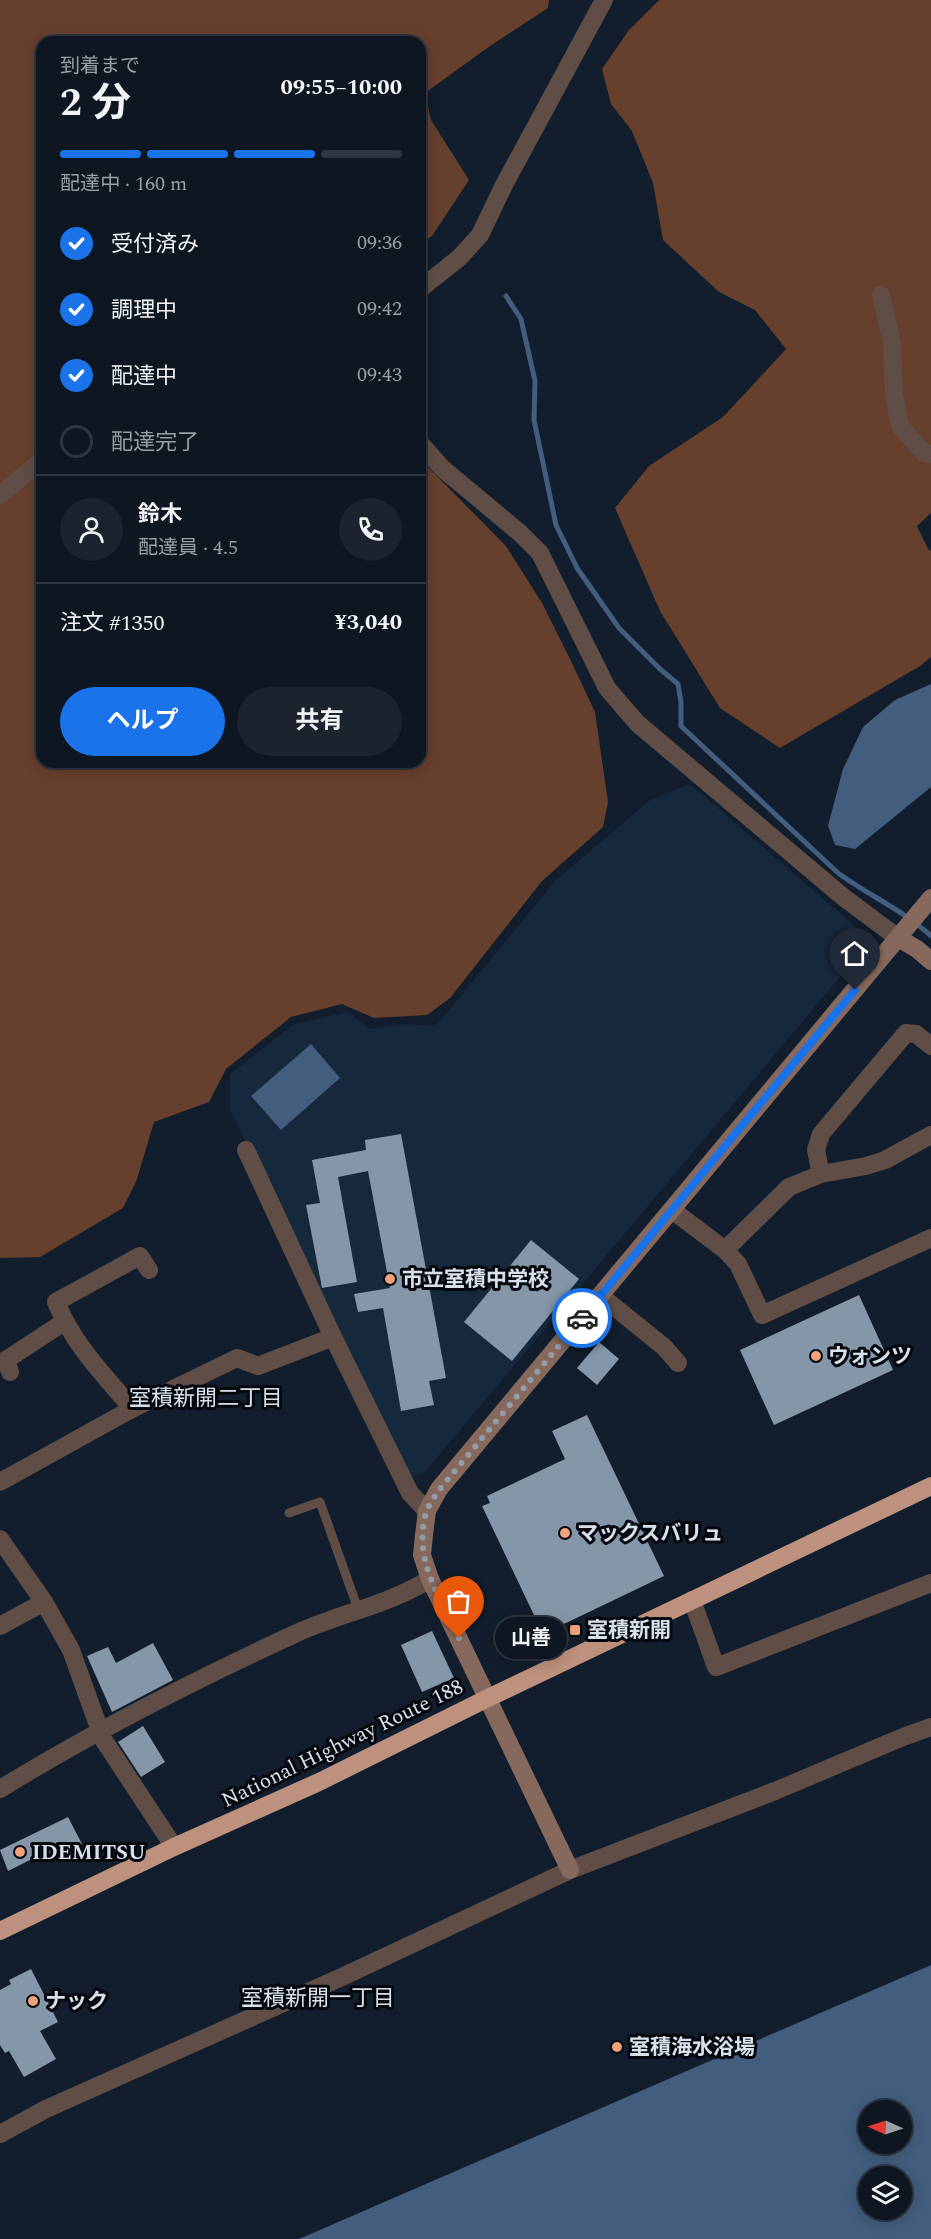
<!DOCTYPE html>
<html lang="ja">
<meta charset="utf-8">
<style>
body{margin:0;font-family:Spectral,"Noto Sans JP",serif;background:#1c232f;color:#f1f3f6;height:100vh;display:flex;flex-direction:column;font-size:22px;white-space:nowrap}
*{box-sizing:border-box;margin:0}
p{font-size:20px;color:#9b9fa5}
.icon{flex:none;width:33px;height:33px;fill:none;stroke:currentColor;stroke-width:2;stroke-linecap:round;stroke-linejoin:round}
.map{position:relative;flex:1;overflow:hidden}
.side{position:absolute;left:36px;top:36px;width:390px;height:732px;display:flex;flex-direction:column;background:#0e1622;border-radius:18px;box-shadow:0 3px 15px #0003,0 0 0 2px #2e3540}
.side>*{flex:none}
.needle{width:39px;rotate:273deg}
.buttons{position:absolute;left:858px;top:2100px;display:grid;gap:12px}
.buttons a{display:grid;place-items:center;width:54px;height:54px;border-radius:50%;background:#0e1622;box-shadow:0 3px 15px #0003,0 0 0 2px #2e3540;font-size:30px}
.pin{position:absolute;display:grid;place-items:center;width:51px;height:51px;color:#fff;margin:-62px -26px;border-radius:50% 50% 50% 0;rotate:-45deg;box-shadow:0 0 6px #0007}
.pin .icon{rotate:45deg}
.courier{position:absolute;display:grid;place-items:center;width:60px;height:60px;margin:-30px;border:4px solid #1a73e8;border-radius:50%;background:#fff;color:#222;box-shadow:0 2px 8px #0007}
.bubble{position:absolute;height:42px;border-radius:21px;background:#0e1622;box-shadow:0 3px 15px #0003,0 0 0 2px #2e3540;font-size:20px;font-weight:700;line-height:42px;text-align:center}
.headline em{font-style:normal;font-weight:700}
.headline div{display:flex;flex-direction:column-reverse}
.headline{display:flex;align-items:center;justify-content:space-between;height:102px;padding:0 24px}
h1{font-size:39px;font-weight:700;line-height:45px}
.bar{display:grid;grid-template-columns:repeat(4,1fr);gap:9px 6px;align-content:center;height:72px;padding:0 24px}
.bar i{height:8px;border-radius:4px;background:#2e3540}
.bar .current{background:#1a73e8}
.bar p{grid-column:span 4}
.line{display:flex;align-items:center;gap:15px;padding:0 24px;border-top:2px solid #2e3540}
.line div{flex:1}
.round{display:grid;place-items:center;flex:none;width:63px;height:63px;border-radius:32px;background:#1c232f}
ol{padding:0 24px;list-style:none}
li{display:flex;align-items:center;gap:18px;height:66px}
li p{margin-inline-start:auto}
li .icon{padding:6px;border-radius:50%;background:#1a73e8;color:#fff;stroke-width:4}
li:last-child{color:#9b9fa5}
li i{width:33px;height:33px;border:3px solid #2e3540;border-radius:50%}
.primary-button{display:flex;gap:12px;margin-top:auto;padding:12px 24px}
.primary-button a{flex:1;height:69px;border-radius:36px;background:#1a73e8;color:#fff;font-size:24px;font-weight:700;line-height:69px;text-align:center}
.primary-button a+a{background:#1c232f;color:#f1f3f6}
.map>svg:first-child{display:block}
.built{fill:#16283b}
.forest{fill:#663f2d}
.water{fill:#425d7d;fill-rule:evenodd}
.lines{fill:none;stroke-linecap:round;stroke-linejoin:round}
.stream{stroke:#425d7d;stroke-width:5}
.building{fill:#8696a9}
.lane{stroke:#604e46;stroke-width:9}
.street{stroke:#604e46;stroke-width:18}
.secondary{stroke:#86695c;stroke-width:18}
.highway{stroke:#bd917d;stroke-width:18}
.done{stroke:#939da8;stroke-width:6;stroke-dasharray:0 10.8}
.route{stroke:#1a73e8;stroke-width:8}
.poi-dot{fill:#f1a17b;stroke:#04080e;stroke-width:2}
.labels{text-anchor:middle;stroke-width:6;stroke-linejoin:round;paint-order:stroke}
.poi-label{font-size:21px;font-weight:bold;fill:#d8e1eb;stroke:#04080e;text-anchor:start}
.street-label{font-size:21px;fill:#d8e1eb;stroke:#04080e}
.neighbourhood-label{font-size:22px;fill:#d8e1eb;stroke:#04080e}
</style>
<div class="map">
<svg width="931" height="2239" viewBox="0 0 931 2239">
<rect width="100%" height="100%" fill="#121e2d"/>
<path class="built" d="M 690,784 L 871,940 L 424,1473 L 412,1477 L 230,1111 L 230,1074 L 294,1024 L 348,1012 L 369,1029 L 406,1024 L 436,1026 L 556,880 L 650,800 Z"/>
<path class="forest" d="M 0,0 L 549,0 L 548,8 L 490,46 L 425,93 L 431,120 L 469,180 L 432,236 L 420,244 L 420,42 L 42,42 L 42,762 L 420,762 L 420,459 L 506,546 L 542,603 L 570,659 L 595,712 L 608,802 L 603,827 L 542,881 L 450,998 L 427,1015 L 374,1018 L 342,1004 L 291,1017 L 226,1069 L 209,1102 L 154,1122 L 136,1182 L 123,1208 L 40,1257 L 0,1258 Z
M 659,0 L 931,0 L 931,513 L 917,526 L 928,549 L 931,551 L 931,657 L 920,666 L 780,748 L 720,708 L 660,611 L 615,508 L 649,466 L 723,417 L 786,349 L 755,310 L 719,292 L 663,240 L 653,183 L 632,131 L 611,104 L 602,69 L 629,30 Z"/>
<path class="water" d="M 931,684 L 931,787 L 855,849 L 835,845 L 828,826 L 843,769 L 863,727 L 895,700 Z
M 311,1044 L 340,1078 L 281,1130 L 251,1096 Z
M 931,1965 L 931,2239 L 299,2239 ZM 902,2110 L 902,2144 L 868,2144 L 868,2110 ZM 902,2176 L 902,2210 L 868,2210 L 868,2176 Z"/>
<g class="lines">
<path class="stream" d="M 506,296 L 521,319 L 535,381 L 534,420 L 556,525 L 577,568 L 619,628 L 660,669 L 678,684 L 681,702 L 681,726 L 838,873 C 868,895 903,910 931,936"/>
</g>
<path class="building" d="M 401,1134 L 446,1378 L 429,1381 L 434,1405 L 401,1411 L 383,1308 L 358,1312 L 354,1294 L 390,1288 L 368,1171 L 338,1177 L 357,1282 L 322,1288 L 306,1205 L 320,1203 L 312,1160 L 366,1150 L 365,1140 Z
M 531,1240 L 579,1279 L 512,1361 L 464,1322 Z
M 859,1295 L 893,1370 L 774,1425 L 740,1350 Z
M 599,1342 L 619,1359 L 597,1385 L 577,1368 Z
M 587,1415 L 664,1576 L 543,1634 L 482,1506 L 490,1503 L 487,1496 L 565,1459 L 552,1431 Z
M 432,1631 L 454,1678 L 422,1692 L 401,1645 Z
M 153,1643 L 173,1680 L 112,1712 L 87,1656 L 108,1647 L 116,1663 Z
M 143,1726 L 165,1762 L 141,1777 L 118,1742 Z
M 68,1817 L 82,1844 L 52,1859 L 48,1851 L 8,1871 L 0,1850 Z
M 31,1969 L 58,2022 L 40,2031 L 56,2059 L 24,2077 L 9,2051 L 5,2053 L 0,2045 L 0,1990 L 11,1984 L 9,1980 Z"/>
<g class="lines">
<path class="lane" d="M 289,1513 L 320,1502 L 358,1609"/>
<path class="street" d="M 420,289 L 459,258 L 480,235 L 504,185 L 604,0
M 881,295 L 892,343 L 894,394 L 900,426 L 924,453 L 931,454
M 420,443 L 442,468 L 520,533 L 540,553 L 607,688 L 637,723 L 842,896 L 898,938
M 0,495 L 42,460
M 246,1150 L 333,1337 L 410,1493 L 427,1511
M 821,1174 L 816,1150 L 821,1134 L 906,1033 L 916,1034 L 931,1046
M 672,1210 L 725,1250 L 738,1264 L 762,1315 L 931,1238
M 725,1250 L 789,1187 L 821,1174 L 866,1166 L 885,1160 L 931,1135
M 601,1296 L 664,1347 L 678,1363
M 10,1372 L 6,1360 L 64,1322
M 130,1410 L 126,1401 C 99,1370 72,1341 56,1302 L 140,1256 L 149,1270
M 0,1482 L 130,1410 L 237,1358 L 258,1366 L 333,1337
M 0,1539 L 44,1602 L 71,1650 L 103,1739 L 174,1847
M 692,1600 L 716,1667 L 931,1583
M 0,1626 L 44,1602
M 0,1789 C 96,1730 197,1679 299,1632 C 342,1613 390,1604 430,1579
M 0,2134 L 46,2109 L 344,1976 L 570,1870 L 775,1791 L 903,1737 L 931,1727"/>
<path class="secondary" d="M 898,938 L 917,949 L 931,961
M 570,1870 L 430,1579 L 422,1555 L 424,1535 L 427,1511 L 439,1489 L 931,898"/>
<path class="highway" d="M 0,1931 L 174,1847 L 319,1782 L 488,1698 L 931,1486"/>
</g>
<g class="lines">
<path class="done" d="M 459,1638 C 440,1598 411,1556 427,1510 C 430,1503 435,1496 439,1490 L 582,1318"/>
<path class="route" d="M 582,1318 L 855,990"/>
</g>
<g class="poi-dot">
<circle cx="390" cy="1279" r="6"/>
<circle cx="816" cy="1356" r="6"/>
<circle cx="565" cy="1533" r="6"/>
<rect x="569" y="1624" width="12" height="12" rx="3"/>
<circle cx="20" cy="1852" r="6"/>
<circle cx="33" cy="2001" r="6"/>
<circle cx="617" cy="2047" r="6"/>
</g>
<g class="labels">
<g class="poi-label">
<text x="402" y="1286">市立室積中学校</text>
<text x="828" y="1363">ウォンツ</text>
<text x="577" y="1540">マックスバリュ</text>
<text x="587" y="1637">室積新開</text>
<text x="32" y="1859">IDEMITSU</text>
<text x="45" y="2008">ナック</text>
<text x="629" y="2054">室積海水浴場</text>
</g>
<g class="street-label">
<text transform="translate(342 1743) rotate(-26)" y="7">National Highway Route 188</text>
</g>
<g class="neighbourhood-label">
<text x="206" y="1405">室積新開二丁目</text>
<text x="318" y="2005">室積新開一丁目</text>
</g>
</g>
</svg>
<div class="buttons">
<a><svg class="needle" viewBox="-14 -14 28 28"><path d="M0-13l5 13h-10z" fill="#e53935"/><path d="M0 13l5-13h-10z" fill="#9b9fa5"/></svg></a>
<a><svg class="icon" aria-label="layers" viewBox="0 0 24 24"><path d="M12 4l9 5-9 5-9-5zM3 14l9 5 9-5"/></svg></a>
</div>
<div class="pin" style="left:459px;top:1638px;background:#ea580c"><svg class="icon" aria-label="bag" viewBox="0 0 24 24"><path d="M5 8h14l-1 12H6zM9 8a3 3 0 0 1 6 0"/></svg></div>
<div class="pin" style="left:855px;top:990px;background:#1f2937"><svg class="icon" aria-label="home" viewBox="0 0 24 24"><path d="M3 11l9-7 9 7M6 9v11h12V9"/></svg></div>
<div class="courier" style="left:582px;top:1318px"><svg class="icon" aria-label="car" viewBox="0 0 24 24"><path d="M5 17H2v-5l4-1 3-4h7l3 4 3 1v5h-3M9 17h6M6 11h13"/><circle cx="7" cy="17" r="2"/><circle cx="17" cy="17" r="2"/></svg></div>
<div class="bubble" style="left:495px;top:1617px;width:72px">山善</div>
<section class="side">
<div class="headline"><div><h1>2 分</h1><p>到着まで</p></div><em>09:55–10:00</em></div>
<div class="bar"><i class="current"></i><i class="current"></i><i class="current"></i><i></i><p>配達中 · 160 m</p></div>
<ol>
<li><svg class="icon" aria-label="check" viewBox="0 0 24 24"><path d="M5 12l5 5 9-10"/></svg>受付済み<p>09:36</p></li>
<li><svg class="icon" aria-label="check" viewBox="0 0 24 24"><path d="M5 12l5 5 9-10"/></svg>調理中<p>09:42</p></li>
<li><svg class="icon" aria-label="check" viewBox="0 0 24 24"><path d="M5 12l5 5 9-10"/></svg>配達中<p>09:43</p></li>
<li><i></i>配達完了</li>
</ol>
<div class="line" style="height:108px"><a class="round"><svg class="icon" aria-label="person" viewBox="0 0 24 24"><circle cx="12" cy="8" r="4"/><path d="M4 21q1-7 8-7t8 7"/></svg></a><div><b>鈴木</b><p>配達員 · 4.5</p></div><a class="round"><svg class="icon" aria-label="phone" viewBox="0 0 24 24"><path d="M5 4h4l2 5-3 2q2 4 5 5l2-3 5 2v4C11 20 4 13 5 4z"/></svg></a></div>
<div class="line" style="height:78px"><div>注文 #1350</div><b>¥3,040</b></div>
<div class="primary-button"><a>ヘルプ</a><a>共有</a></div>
</section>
</div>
